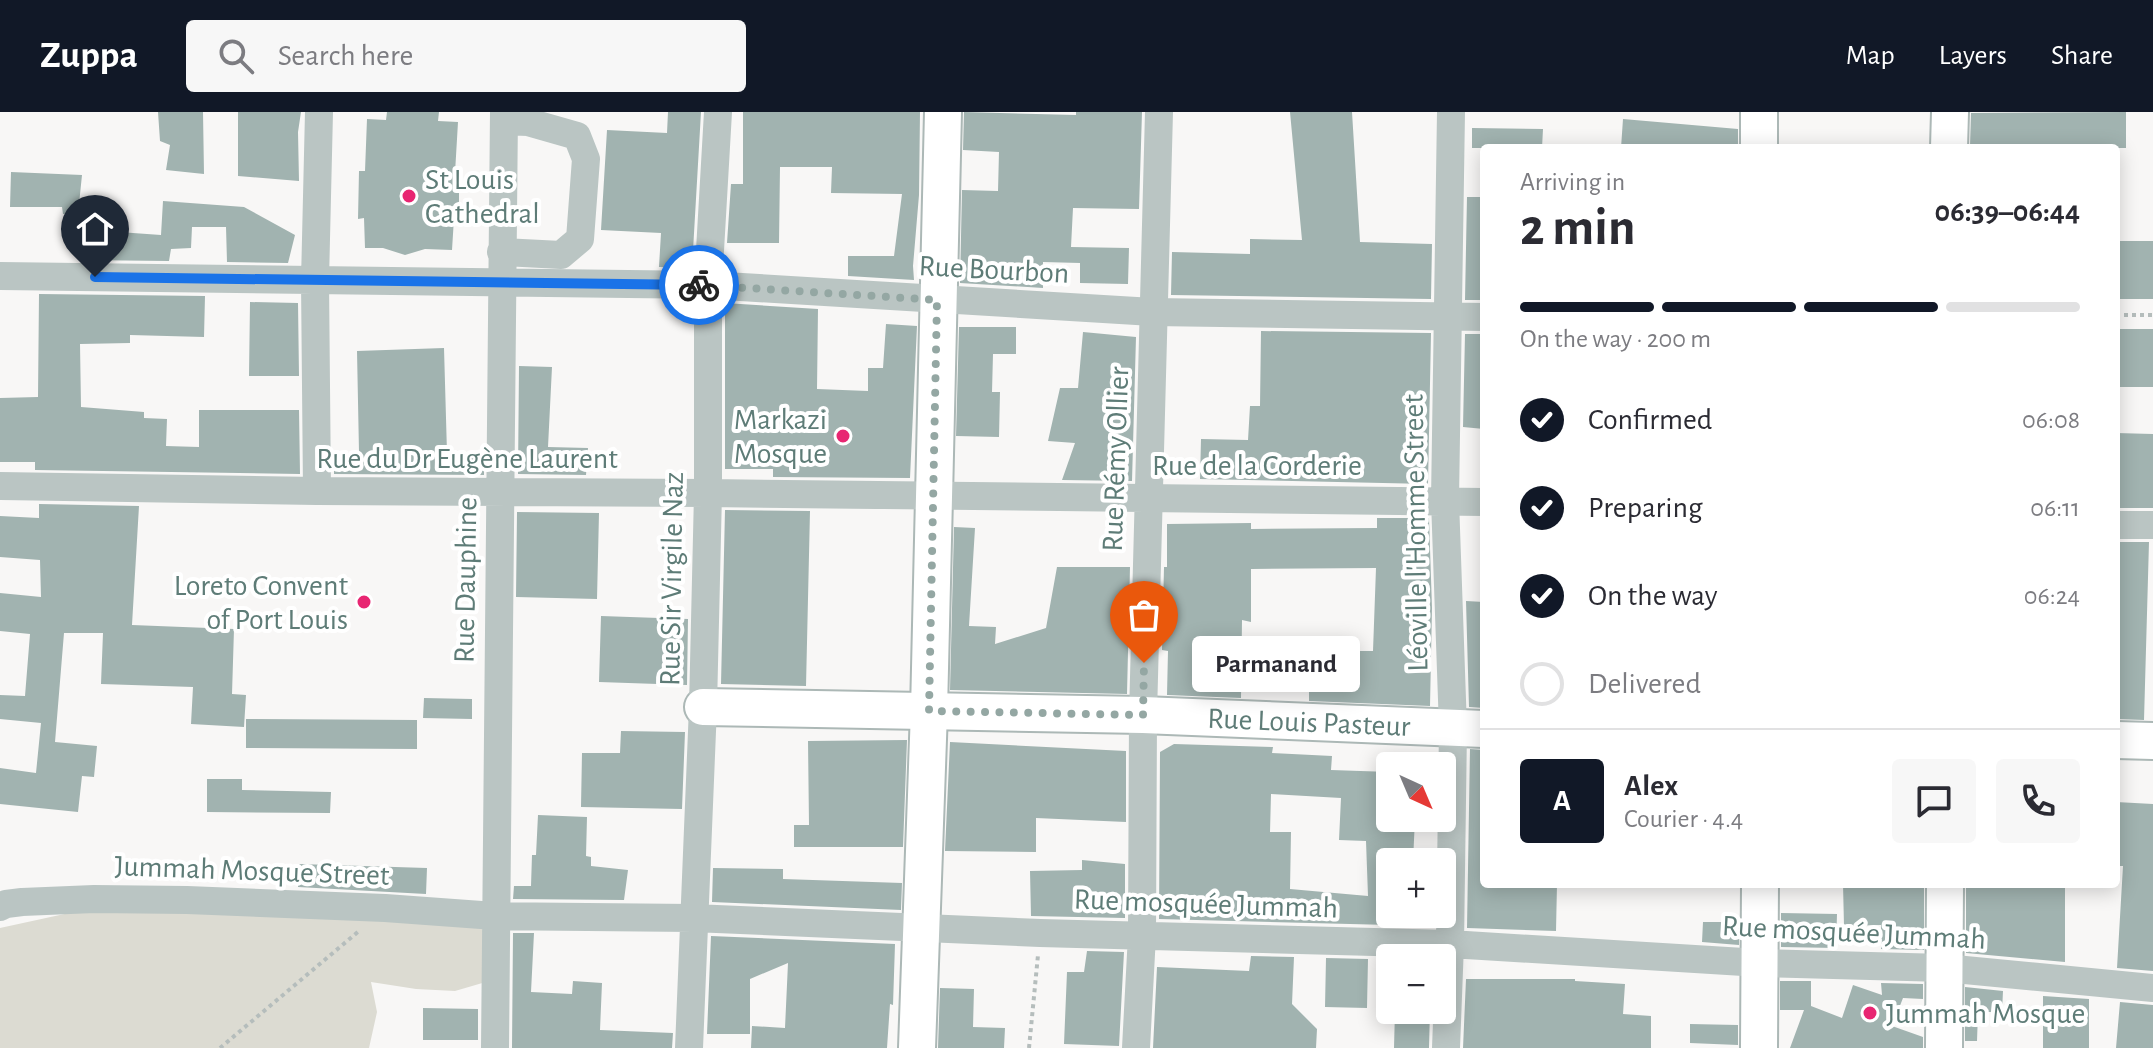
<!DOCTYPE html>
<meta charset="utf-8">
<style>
body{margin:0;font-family:"Alegreya Sans",sans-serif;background:#f7f7f7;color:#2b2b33;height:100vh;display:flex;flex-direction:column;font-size:30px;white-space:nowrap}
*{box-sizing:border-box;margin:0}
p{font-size:26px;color:#7c7c81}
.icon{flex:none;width:44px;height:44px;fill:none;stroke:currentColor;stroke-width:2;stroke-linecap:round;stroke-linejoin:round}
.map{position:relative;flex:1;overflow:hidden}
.sheet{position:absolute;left:1480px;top:32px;width:640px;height:744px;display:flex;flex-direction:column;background:#fff;border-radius:8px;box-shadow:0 4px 20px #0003}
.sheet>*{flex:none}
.needle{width:52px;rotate:136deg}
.fabs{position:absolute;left:1376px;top:640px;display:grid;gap:16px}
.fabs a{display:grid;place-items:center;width:80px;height:80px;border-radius:8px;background:#fff;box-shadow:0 4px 20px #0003;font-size:40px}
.pin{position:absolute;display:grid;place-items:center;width:68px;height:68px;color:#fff;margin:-82px -34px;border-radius:50% 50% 50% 0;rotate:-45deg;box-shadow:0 0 8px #0007}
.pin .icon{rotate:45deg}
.courier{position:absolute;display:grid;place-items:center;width:80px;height:80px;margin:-40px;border:6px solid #1a73e8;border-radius:50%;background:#fff;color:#222;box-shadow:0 2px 10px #0007}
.bubble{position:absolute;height:56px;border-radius:8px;background:#fff;box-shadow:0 4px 20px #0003;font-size:26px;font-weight:700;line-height:56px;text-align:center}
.head em{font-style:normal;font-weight:700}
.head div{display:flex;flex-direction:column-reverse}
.head{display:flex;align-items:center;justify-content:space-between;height:136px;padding:0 40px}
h1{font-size:52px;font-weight:700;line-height:60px}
.bar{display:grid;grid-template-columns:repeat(4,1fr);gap:12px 8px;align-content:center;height:96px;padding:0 40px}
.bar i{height:10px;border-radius:6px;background:#e1e1e2}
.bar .active{background:#111827}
.bar p{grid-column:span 4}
.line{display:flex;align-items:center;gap:20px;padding:0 40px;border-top:2px solid #e1e1e2}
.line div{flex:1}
.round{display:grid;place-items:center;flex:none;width:84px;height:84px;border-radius:8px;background:#f7f7f7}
ol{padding:0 40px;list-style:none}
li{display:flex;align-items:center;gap:24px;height:88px}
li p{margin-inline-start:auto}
li .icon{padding:8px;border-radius:50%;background:#111827;color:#fff;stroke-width:4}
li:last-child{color:#7c7c81}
li i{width:44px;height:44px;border:4px solid #e1e1e2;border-radius:50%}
header{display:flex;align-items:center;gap:48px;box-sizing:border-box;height:112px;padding:0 40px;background:#111827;color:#fff}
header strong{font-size:38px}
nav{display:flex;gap:44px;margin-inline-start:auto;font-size:28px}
.search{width:560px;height:72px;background:#f7f7f7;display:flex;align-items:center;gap:20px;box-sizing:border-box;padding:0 28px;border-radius:8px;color:#7c7c81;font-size:30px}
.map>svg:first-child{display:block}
.green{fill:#dcdbd2}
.building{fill:#a1b3b0;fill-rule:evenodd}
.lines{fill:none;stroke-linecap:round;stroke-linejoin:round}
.major-casing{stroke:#acb8b6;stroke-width:40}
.path{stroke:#b5bdbc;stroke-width:4;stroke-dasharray:4 4;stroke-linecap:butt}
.minor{stroke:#bac5c3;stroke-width:28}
.major{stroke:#fff;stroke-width:36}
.done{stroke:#94a7a3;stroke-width:8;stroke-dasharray:0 14.4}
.route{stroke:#1a73e8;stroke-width:10}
.poi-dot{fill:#e82672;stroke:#fff;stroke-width:3}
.labels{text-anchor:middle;stroke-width:8;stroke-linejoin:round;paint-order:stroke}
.poi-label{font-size:30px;fill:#5e7c77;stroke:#fff;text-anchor:start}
.street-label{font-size:30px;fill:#5e7c77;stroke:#fff}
</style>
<header>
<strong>Zuppa</strong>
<div class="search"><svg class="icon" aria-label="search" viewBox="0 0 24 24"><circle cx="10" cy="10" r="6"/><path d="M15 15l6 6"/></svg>Search here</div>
<nav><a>Map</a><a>Layers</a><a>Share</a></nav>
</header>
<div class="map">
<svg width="2153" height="936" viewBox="0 0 2153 936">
<rect width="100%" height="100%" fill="#f8f7f6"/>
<path class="green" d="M 183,794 L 466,807 L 486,819 L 496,867 L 455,879 L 416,877 L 371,870 L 377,900 L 369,936 L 0,936 L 0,816 L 69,801 Z"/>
<path class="building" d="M 158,0 L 203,0 L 204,62 L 166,58 L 170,33 L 160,29 Z
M 238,0 L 301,0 L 298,20 L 299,69 L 238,64 Z
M 387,0 L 439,0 L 438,9 L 458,10 L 455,61 L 459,62 L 459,107 L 454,106 L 452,138 L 425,137 L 405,143 L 383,136 L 365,136 L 364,106 L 358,107 L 359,59 L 365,59 L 367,7 L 386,8 Z
M 668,0 L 701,0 L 692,156 L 659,155 L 661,121 L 601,118 L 607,18 L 667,21 Z
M 743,0 L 920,0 L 919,83 L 913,154 L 914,168 L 848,164 L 848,144 L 894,144 L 902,82 L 831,81 L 832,55 L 780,55 L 779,131 L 727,131 L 731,72 L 743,72 Z
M 964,0 L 1076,3 L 1076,0 L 1142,0 L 1139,97 L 1073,96 L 1071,135 L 1129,136 L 1128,172 L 1080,171 L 1080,151 L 1043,150 L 1043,176 L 960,171 L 962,78 L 998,79 L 999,40 L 963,38 Z
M 1290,0 L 1352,0 L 1360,130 L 1432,132 L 1431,187 L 1171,183 L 1172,140 L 1250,142 L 1250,127 L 1302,128 Z
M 2126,0 L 2126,36 L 2093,36 L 2093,34 L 1970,34 L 1971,1 Z
M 1623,7 L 1738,17 L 1738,36 L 1621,36 Z
M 1472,16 L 1543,17 L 1542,36 L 1472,36 Z
M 11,60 L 82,63 L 78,102 L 63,102 L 62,95 L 10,95 Z
M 1467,85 L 1484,85 L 1484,188 L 1465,188 Z
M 163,89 L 244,95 L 295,123 L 288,151 L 227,150 L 226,115 L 192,115 L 191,136 L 171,137 L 169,149 L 81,148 L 80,117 L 119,116 L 119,120 L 161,123 Z
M 2116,129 L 2153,129 L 2153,187 L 2116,187 Z
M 39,182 L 205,184 L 204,225 L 130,223 L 130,231 L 80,232 L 81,295 L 144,300 L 144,306 L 167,307 L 166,334 L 199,335 L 199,298 L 299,298 L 300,362 L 35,358 L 35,350 L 0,350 L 0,286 L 38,285 Z
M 250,190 L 298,191 L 299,264 L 249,264 Z
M 725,191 L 818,197 L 817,277 L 868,279 L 868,256 L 883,256 L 886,212 L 917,214 L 910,366 L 773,365 L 773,357 L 725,357 Z
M 959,215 L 1016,215 L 1016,242 L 993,242 L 992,280 L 1000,280 L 999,325 L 956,324 Z
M 2116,217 L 2153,217 L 2153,275 L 2116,275 Z
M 1261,219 L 1431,221 L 1428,372 L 1200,367 L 1201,327 L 1248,328 L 1250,294 L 1260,294 Z
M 1083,220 L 1136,225 L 1132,369 L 1062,368 L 1075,331 L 1048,329 L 1060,276 L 1078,276 Z
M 1465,222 L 1484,222 L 1484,317 L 1463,315 Z
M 444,236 L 447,341 L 484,342 L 484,363 L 334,362 L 334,340 L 359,340 L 357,239 Z
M 519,254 L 552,255 L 548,335 L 588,336 L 586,363 L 518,362 Z
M 2116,321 L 2153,322 L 2153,396 L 2116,396 Z
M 39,392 L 139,394 L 132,513 L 234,517 L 232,582 L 246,583 L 244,615 L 191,612 L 193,575 L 101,572 L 103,521 L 64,521 L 55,630 L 97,634 L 94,665 L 82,664 L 78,700 L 0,692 L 0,656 L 36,661 L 41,611 L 0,607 L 0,583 L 25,584 L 30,522 L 0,519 L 0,481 L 41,485 L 40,448 L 0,445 L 0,404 L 39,406 Z
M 725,398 L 810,399 L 806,574 L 721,572 Z
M 517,400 L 599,401 L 597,487 L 516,485 Z
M 1377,406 L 1429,406 L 1432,496 L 1430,594 L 1309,589 L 1309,539 L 1373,539 L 1376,456 L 1251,457 L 1251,510 L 1242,508 L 1241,586 L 1167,583 L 1168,539 L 1162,538 L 1164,455 L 1167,455 L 1167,412 L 1251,411 L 1251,417 L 1377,416 Z
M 954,415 L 975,416 L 969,514 L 996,515 L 995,532 L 1046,516 L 1057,455 L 1130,455 L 1127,582 L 950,578 Z
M 2116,430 L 2149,430 L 2144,608 L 2116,607 Z
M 1466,489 L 1484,490 L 1484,596 L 1469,595 Z
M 601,504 L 688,507 L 687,573 L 599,570 Z
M 424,586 L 472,587 L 472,607 L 423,606 Z
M 246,607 L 417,608 L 417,637 L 246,636 Z
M 621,619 L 685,620 L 682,697 L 581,695 L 582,641 L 620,641 Z
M 907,628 L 903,735 L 794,735 L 794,713 L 809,713 L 808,629 Z
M 950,630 L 1126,639 L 1126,710 L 1036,706 L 1036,740 L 945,739 Z
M 1174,632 L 1273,635 L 1272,641 L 1332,644 L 1331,658 L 1390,660 L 1390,706 L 1415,706 L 1413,750 L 1390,750 L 1390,813 L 1159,807 L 1160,640 ZM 1271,682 L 1341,686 L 1339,728 L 1366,729 L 1368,784 L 1290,777 L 1291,720 L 1270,720 Z
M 1470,637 L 1484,638 L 1484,772 L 1557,772 L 1556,819 L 1467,816 Z
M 207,667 L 242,667 L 242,678 L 331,680 L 330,701 L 207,700 Z
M 2116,690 L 2153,692 L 2153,859 L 2117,856 L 2123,754 L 2116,754 Z
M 538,703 L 587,705 L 586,744 L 591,745 L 591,754 L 628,758 L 624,788 L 513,787 L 514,774 L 531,774 L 532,743 L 536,743 Z
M 1082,748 L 1125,752 L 1125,806 L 1031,804 L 1030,759 L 1082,758 Z
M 299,752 L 427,756 L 426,782 L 298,775 Z
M 713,756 L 783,757 L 783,767 L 902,771 L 901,798 L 712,790 Z
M 1843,772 L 1924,772 L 1924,838 L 1881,837 L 1881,813 L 1844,814 Z
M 1966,772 L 2065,772 L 2065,850 L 1966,841 Z
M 1781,801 L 1837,802 L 1836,836 L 1781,835 Z
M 1703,810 L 1739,810 L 1739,833 L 1702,830 Z
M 513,821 L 534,821 L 531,880 L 572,882 L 573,869 L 602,871 L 600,918 L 673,921 L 672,936 L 512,936 Z
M 711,824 L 895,832 L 893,893 L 890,892 L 887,936 L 751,936 L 752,914 L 785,916 L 788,851 L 750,867 L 750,922 L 707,922 Z
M 1087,839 L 1124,840 L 1119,934 L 1064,932 L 1067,860 L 1084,860 Z
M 1251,844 L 1294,845 L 1292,892 L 1317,917 L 1316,936 L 1153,936 L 1157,855 L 1249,859 Z
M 1326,846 L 1368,847 L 1367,896 L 1325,895 Z
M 1466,867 L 1575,867 L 1575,869 L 1625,872 L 1623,902 L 1651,904 L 1651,936 L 1463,936 Z
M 1780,869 L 1811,869 L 1811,894 L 1842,906 L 1853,873 L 1882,883 L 1881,871 L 1923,872 L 1923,887 L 1903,886 L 1892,914 L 1923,925 L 1923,936 L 1790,936 L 1804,898 L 1780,898 Z
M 1965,875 L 2003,879 L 2002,900 L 1978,900 L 1977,929 L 1965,929 Z
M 940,876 L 974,877 L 973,915 L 1005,916 L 1004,936 L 938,936 Z
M 2043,884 L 2089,887 L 2089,936 L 2043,936 Z
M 2120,890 L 2153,893 L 2153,936 L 2116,936 Z
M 423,896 L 478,897 L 478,928 L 423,928 Z
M 1395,898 L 1430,898 L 1429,936 L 1394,936 Z
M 1690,912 L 1738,913 L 1738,933 L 1690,931 Z"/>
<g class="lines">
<defs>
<g id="major">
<path d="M 1759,0 L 1759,36"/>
<path d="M 1949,36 L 1950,0"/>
<path id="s1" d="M 703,595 L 1143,603 L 1484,617"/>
<path d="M 2116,628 L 2153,629"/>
<path d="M 917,936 L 929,599 L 943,0"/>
<path d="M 1759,936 L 1760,772"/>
<path d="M 1944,936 L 1945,772"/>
</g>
</defs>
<use href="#major" class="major-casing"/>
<path class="path" d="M 2116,203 L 2153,203
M 220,936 L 359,819
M 1029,936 L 1038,843"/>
<path class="minor" d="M 501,140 L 561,143 L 580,127 L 586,47 L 577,24 L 528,10 L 504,9
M 0,164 L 708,173 L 1153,200 L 1484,205
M 0,374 L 317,379 L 708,381 L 1484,390
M 317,379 L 315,169 L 319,0
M 2116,413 L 2153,413
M 0,795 L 6,792 L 22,790 L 94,787 L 187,788 L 385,796 L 495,804 L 693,806 L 1040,821 L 1450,832 L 1760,851 L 1944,856 L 2153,876
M 495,936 L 504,0
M 689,936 L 703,595 L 708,381 L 708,173 L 718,0
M 1136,936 L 1142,823 L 1143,603 L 1159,0
M 1446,936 L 1450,832 L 1453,616 L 1445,388 L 1451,0"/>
<use href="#major" class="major"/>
</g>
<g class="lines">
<path class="done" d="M 699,173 L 937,188 L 929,599 L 1143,603 L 1144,551"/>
<path class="route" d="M 95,165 L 699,173"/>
</g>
<g class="poi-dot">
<circle cx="409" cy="84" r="8"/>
<circle cx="843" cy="324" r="8"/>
<circle cx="364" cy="490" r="8"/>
<circle cx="1870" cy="901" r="8"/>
</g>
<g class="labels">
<g class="poi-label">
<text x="425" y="77">St Louis<tspan x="425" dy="34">Cathedral</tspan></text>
<text x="827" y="317" text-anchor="end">Markazi<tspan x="827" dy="34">Mosque</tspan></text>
<text x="348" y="483" text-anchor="end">Loreto Convent<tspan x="348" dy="34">of Port Louis</tspan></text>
<text x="1886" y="911">Jummah Mosque</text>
</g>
<g class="street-label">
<text transform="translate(994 157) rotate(3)" y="10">Rue Bourbon</text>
<text x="467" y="356">Rue du Dr Eugène Laurent</text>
<text transform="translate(1115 347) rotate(-88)" y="10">Rue Rémy Ollier</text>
<text x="1257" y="363">Rue de la Corderie</text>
<text transform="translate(1415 421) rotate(-91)" y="10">Léoville l'Homme Street</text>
<text transform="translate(671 467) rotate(-89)" y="10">Rue Sir Virgile Naz</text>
<text transform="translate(465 468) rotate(-89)" y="10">Rue Dauphine</text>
<text dy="10" stroke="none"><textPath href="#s1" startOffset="606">Rue Louis Pasteur</textPath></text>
<text transform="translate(252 758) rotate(2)" y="10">Jummah Mosque Street</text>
<text transform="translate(1206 791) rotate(2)" y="10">Rue mosquée Jummah</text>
<text transform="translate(1854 820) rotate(3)" y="10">Rue mosquée Jummah</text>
</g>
</g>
</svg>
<div class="fabs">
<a><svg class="needle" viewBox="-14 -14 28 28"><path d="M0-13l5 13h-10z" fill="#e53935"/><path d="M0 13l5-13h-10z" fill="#7c7c81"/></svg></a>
<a>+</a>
<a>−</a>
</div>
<div class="pin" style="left:1144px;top:551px;background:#ea580c"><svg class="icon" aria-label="bag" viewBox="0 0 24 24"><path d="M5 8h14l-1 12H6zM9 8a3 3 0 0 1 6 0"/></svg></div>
<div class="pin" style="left:95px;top:165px;background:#1f2937"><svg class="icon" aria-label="home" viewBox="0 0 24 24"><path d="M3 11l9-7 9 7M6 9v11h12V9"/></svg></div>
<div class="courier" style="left:699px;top:173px"><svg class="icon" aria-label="bike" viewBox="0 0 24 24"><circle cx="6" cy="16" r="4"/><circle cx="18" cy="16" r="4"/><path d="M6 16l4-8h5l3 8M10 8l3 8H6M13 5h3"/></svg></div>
<div class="bubble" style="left:1192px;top:524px;width:168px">Parmanand</div>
<section class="sheet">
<div class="head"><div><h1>2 min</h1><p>Arriving in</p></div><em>06:39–06:44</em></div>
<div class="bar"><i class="active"></i><i class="active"></i><i class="active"></i><i></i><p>On the way · 200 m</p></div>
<ol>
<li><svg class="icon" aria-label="check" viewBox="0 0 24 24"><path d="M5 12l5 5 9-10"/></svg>Confirmed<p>06:08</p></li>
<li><svg class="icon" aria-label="check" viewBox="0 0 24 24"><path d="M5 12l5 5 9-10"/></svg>Preparing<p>06:11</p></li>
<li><svg class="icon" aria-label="check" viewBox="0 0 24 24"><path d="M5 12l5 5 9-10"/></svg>On the way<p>06:24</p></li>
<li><i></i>Delivered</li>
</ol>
<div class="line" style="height:144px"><b class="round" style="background:#111827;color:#fff">A</b><div><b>Alex</b><p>Courier · 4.4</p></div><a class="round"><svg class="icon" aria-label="chat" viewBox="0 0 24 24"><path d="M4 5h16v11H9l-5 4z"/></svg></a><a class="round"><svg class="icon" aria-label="phone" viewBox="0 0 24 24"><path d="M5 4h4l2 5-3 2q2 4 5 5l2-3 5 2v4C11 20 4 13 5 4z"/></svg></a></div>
</section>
</div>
